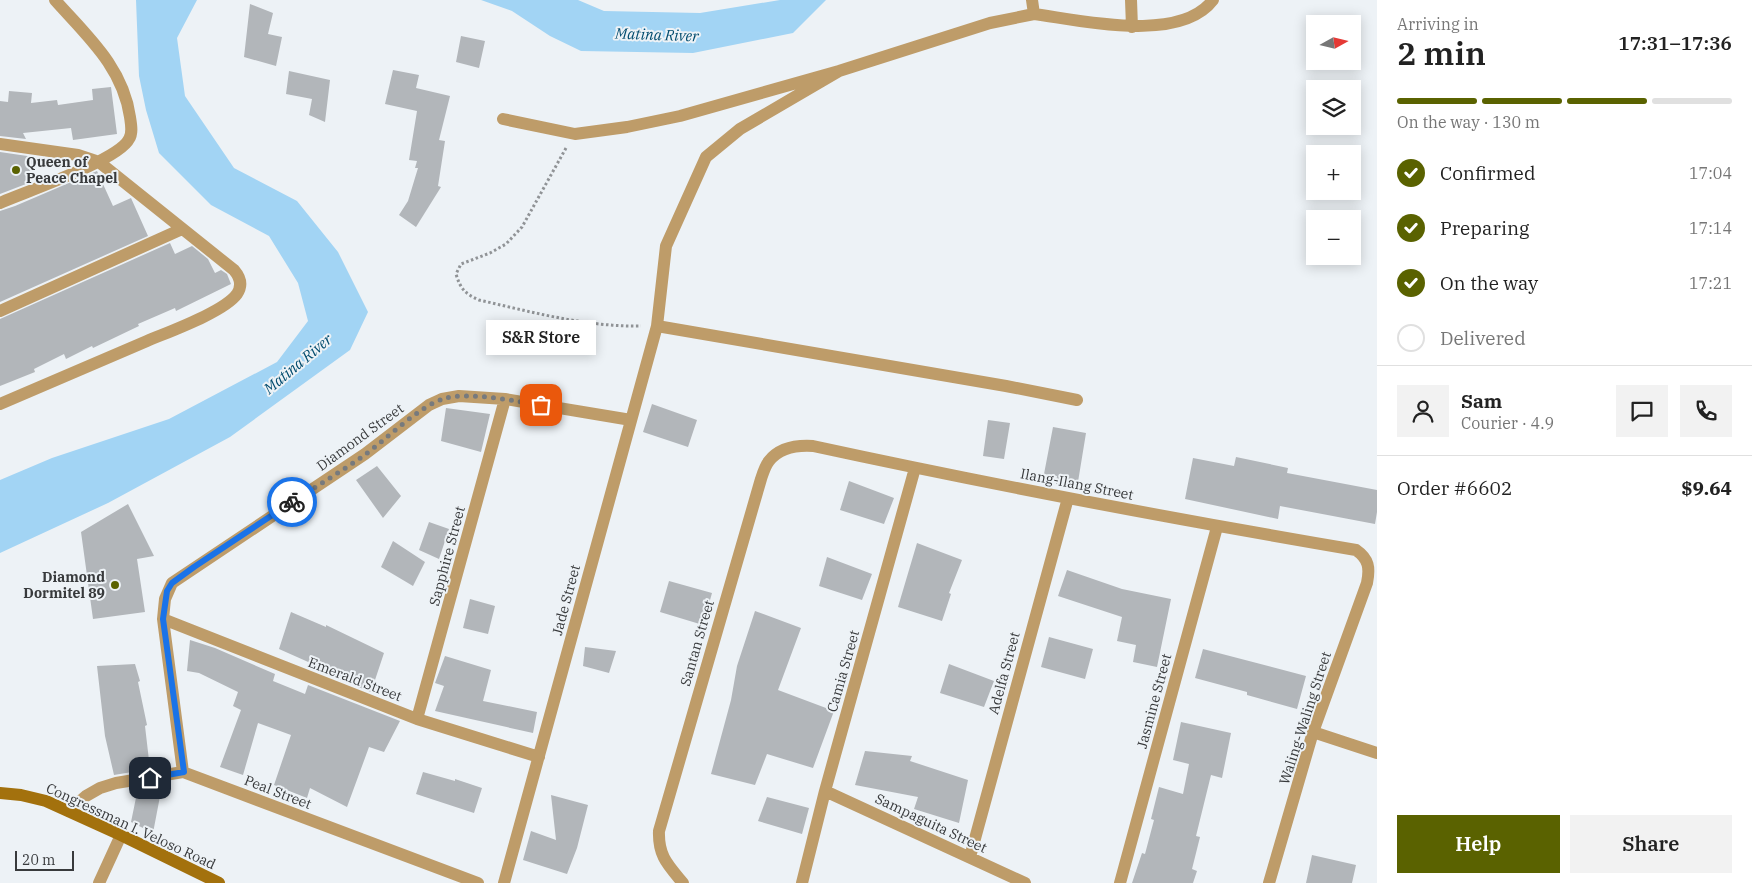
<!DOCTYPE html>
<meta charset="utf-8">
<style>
body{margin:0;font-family:"IBM Plex Serif",serif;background:#f2f2f2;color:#222;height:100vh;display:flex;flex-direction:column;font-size:19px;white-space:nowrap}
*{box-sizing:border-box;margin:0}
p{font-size:16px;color:#767676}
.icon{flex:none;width:28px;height:28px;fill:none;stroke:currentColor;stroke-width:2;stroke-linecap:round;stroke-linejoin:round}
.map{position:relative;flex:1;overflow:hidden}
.details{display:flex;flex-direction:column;background:#fff;width:375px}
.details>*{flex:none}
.needle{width:32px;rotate:82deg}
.buttons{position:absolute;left:1306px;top:15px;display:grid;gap:10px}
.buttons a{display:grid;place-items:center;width:55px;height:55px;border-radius:0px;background:#fff;box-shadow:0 2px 12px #0003;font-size:25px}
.scale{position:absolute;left:15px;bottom:12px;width:59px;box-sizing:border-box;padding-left:5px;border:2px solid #383a3c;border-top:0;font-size:14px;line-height:18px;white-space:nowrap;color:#383a3c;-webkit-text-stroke:4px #edf2f6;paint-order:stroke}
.pin{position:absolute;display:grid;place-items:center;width:42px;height:42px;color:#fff;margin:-21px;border-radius:10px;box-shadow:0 2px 8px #0006}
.courier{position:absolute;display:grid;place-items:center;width:50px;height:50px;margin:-25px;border:4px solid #1a73e8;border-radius:50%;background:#fff;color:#222;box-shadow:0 1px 6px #0007}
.bubble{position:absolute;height:35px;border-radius:0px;background:#fff;box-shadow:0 2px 12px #0003;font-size:16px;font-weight:600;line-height:35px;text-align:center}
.overview em{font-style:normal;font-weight:600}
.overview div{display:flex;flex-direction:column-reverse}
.overview{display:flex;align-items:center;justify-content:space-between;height:85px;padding:0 20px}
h1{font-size:32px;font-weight:600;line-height:38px}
.bar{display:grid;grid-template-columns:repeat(4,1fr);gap:8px 5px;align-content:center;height:60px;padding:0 20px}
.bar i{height:6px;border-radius:4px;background:#e0e0e0}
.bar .active{background:#5a6200}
.bar p{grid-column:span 4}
.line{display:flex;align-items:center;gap:12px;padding:0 20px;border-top:1px solid #e0e0e0}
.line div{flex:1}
.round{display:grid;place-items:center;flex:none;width:52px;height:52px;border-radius:0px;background:#f2f2f2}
ol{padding:0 20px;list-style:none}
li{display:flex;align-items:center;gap:15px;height:55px}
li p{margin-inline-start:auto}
li .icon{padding:5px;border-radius:50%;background:#5a6200;color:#fff;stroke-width:4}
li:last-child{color:#767676}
li i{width:28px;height:28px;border:2px solid #e0e0e0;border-radius:50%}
.cta{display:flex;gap:10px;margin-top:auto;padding:10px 20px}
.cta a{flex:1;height:58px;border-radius:0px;background:#5a6200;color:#fff;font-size:20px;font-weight:600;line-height:58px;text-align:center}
.cta a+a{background:#f2f2f2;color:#222}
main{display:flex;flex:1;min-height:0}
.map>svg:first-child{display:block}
.water{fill:#a2d4f4}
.building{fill:#b2b6ba}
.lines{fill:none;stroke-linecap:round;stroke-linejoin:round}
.path{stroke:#909396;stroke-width:3;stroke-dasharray:2.5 2.5;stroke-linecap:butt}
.minor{stroke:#be9c69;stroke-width:12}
.secondary{stroke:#a3710d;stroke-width:12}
.done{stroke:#777a7d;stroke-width:5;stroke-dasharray:0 9}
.route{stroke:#1a73e8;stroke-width:6}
.poi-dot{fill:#5a6200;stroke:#edf2f6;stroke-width:2}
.labels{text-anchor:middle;stroke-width:4;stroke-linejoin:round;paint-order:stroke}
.poi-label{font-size:14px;font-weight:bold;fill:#383a3c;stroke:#edf2f6;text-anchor:start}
.street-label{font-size:14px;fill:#383a3c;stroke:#edf2f6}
.water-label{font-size:15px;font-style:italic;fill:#004b6e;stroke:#edf2f6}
</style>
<main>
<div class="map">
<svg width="1377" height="883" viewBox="0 0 1377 883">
<rect width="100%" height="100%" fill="#edf2f6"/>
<path class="water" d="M 136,0 L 197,0 L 177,38 L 185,96 L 234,168 L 297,201 L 338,252 L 368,312 L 350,350 L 230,437 L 108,503 L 0,553 L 0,480 L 52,458 L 169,419 L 277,362 L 308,321 L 298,283 L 269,236 L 211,205 L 159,153 L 146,110 L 139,76 Z
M 481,0 L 578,0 L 604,11 L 700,13 L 780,0 L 826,0 L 793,33 L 693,53 L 581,51 L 550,36 L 512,11 Z"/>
<path class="building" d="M 250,4 L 273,13 L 268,34 L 282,37 L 276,66 L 244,57 Z
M 461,36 L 485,41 L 479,68 L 456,62 Z
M 393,70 L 419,75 L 416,88 L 450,96 L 439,140 L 445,141 L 438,186 L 441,187 L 416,227 L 399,215 L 408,201 L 418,168 L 415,168 L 417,161 L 409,160 L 417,111 L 385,104 Z
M 289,71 L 330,80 L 325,122 L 309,115 L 312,99 L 286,94 Z
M 111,87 L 117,134 L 73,140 L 71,128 L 23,133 L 26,139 L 0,136 L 0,101 L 8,102 L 9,91 L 32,93 L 31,103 L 57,100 L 58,105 L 93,100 L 92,89 Z
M 0,152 L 34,157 L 36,162 L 26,184 L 0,194 Z
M 97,171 L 113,206 L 131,198 L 148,236 L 0,302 L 0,211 L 15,206 Z
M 170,243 L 175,254 L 192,246 L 208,259 L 215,273 L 221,270 L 227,274 L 231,284 L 176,311 L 175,308 L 138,324 L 139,326 L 93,348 L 92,346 L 66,359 L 64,354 L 34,369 L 35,372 L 0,386 L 0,319 Z
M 652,404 L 697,420 L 688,447 L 643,432 Z
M 446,408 L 490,414 L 481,452 L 441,441 Z
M 988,420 L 1010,423 L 1004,459 L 983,456 Z
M 1053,427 L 1086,433 L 1077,488 L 1056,484 L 1057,476 L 1044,474 Z
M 1236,457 L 1288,468 L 1287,473 L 1377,490 L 1377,512 L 1375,524 L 1280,506 L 1278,519 L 1185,499 L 1193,458 L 1234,466 Z
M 377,466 L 401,496 L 383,518 L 356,480 Z
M 849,481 L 894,498 L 884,524 L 840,510 Z
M 128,504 L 154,556 L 137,559 L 145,612 L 93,619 L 81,532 Z
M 429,522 L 449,529 L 439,559 L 419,550 Z
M 393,541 L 425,562 L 413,586 L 381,567 Z
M 917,543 L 962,560 L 949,593 L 951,594 L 942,621 L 898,607 Z
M 827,557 L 872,574 L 862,600 L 819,586 Z
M 1067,570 L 1122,589 L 1171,599 L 1157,667 L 1133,662 L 1136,645 L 1117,641 L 1122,617 L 1058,596 Z
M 669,581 L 712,593 L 703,625 L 660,612 Z
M 470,599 L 495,606 L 488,634 L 463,628 Z
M 755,611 L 801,628 L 778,690 L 834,711 L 813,768 L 767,754 L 755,785 L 711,774 L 731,700 L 737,666 Z
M 291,612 L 326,627 L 326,625 L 384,653 L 371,692 L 313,669 L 315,665 L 279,649 Z
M 1049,637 L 1093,649 L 1085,679 L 1041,667 Z
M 190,640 L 215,648 L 275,674 L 273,681 L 305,694 L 308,685 L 400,721 L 384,752 L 369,747 L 347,807 L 310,788 L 307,798 L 274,785 L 291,735 L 258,723 L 243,775 L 220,767 L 241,710 L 233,706 L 238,692 L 199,673 L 187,671 Z
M 585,647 L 616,651 L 609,673 L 583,666 Z
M 1203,649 L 1306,676 L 1297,709 L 1247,695 L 1247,692 L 1195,678 Z
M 445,656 L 491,670 L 483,701 L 537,712 L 533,733 L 435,711 L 444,686 L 435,683 Z
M 135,664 L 140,681 L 138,682 L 147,725 L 145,726 L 150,769 L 114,775 L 105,736 L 97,666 Z
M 949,664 L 994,681 L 984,707 L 940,693 Z
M 1181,722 L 1231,733 L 1222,778 L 1211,775 L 1196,836 L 1200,837 L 1192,869 L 1197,871 L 1193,883 L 1132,883 L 1142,853 L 1145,854 L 1154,820 L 1151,819 L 1159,787 L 1183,794 L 1189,764 L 1173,760 Z
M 865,751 L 912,756 L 910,761 L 968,780 L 959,823 L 914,809 L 918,797 L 855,785 Z
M 423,772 L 455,781 L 455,779 L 482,788 L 474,813 L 416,794 Z
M 153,785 L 153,789 L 161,791 L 153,833 L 131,822 L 138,788 Z
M 551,795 L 588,805 L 577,848 L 567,874 L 523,860 L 531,831 L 556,840 Z
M 767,797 L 809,808 L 802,834 L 758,821 Z
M 1312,855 L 1356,865 L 1352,883 L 1306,883 Z"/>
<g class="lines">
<path class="path" d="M 566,148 L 522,227 L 506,244 L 490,253 L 461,264 L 456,274 C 460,288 465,294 479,300 C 532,312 586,327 641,326"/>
<path class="minor" d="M 1131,0 L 1132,27
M 1034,14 C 1080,20 1180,44 1213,0
M 503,119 L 575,134 L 627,127 L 680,116 L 839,71 L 990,23 L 1034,14 L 1032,0
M 0,144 L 78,155 L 99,162 L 234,270 C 240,277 243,285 237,294 C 224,312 168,332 147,341 C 98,362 49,383 0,404
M 0,203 C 25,192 119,160 129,139 C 133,133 131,124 130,117 C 123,67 87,36 55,0
M 0,311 L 182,229
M 657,326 L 1006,386 L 1077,400
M 163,619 L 417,719 L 539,757
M 417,719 L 505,399
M 1313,732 L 1377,753
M 183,772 L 163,619 L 165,599 L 172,583 L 365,454 L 429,405 L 442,399 L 459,396 L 505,399 L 631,420
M 825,791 L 1025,883
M 69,811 L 86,796 L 100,788 L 116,783 L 183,772 L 478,883
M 970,857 L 1068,498
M 99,883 L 121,835
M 504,883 L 657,326 L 666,246 L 706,157 L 740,129 L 839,71
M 683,883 C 668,865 658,856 659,831 L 761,479 C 763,473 765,466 769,461 C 780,447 797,445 813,446 C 993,485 1174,519 1356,550 C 1369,559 1370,568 1367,583 L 1313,732 L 1269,883
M 802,883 L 825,791 L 915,468
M 1120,883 L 1217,527"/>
<path class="secondary" d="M 0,793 L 21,795 L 46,801 L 121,835 L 219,883"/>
</g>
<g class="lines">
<path class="done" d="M 292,502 C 317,486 342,471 366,454 C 386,439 420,406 443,399 C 468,391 514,401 541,405"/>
<path class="route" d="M 150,778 L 184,772 L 163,619 L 167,591 L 172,583 L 194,567 L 292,502"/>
</g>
<g class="poi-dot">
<circle cx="16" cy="170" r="5"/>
<circle cx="115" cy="585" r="5"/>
</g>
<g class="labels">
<g class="poi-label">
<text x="26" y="167">Queen of<tspan x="26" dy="16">Peace Chapel</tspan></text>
<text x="105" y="582" text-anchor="end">Diamond<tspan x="105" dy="16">Dormitel 89</tspan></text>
</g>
<g class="street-label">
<text transform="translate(360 437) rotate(-36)" y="5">Diamond Street</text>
<text transform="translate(1077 484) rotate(11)" y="5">Ilang-Ilang Street</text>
<text transform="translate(447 556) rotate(-75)" y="5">Sapphire Street</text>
<text transform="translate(566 600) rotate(-75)" y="5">Jade Street</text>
<text transform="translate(697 643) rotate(-74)" y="5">Santan Street</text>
<text transform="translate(843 671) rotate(-74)" y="5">Camia Street</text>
<text transform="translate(1004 673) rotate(-75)" y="5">Adelfa Street</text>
<text transform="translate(355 679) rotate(21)" y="5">Emerald Street</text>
<text transform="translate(1154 701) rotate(-75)" y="5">Jasmine Street</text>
<text transform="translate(1305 718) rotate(-72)" y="5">Waling-Waling Street</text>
<text transform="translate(278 792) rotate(21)" y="5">Peal Street</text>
<text transform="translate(931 823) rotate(25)" y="5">Sampaguita Street</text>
<text transform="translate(131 826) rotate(25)" y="5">Congressman I. Veloso Road</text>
</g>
<g class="water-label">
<text transform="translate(657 35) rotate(2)" y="5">Matina River</text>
<text transform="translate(298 364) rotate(-40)" y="5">Matina River</text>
</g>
</g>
</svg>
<div class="buttons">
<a><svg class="needle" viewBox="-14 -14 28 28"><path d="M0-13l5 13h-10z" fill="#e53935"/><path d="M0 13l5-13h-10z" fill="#767676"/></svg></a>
<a><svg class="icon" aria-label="layers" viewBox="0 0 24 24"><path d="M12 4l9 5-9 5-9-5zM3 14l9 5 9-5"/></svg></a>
<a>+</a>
<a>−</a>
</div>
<div class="scale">20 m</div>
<div class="pin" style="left:541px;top:405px;background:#ea580c"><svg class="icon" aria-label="bag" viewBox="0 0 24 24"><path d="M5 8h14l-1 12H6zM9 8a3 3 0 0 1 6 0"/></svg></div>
<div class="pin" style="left:150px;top:778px;background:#1f2937"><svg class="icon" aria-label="home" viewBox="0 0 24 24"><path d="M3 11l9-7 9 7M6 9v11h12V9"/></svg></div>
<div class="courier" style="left:292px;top:502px"><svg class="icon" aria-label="bike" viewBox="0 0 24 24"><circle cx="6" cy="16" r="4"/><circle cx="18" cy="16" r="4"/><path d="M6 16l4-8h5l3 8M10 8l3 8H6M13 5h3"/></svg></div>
<div class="bubble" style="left:486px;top:320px;width:110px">S&amp;R Store</div>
</div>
<section class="details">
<div class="overview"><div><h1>2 min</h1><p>Arriving in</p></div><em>17:31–17:36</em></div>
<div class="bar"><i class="active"></i><i class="active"></i><i class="active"></i><i></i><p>On the way · 130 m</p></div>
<ol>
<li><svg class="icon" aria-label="check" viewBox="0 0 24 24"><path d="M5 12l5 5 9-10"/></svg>Confirmed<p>17:04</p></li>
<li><svg class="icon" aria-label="check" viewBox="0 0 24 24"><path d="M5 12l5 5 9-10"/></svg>Preparing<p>17:14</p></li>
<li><svg class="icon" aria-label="check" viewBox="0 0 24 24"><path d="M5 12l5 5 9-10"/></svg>On the way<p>17:21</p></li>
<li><i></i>Delivered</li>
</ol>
<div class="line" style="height:90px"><a class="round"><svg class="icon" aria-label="person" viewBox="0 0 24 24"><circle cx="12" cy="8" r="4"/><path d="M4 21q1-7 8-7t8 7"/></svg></a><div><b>Sam</b><p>Courier · 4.9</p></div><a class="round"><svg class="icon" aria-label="chat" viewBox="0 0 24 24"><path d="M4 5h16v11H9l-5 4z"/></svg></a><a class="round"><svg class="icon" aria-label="phone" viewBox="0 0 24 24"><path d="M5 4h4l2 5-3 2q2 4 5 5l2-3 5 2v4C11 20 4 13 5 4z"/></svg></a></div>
<div class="line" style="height:65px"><div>Order #6602</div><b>$9.64</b></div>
<div class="cta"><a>Help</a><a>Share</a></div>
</section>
</main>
